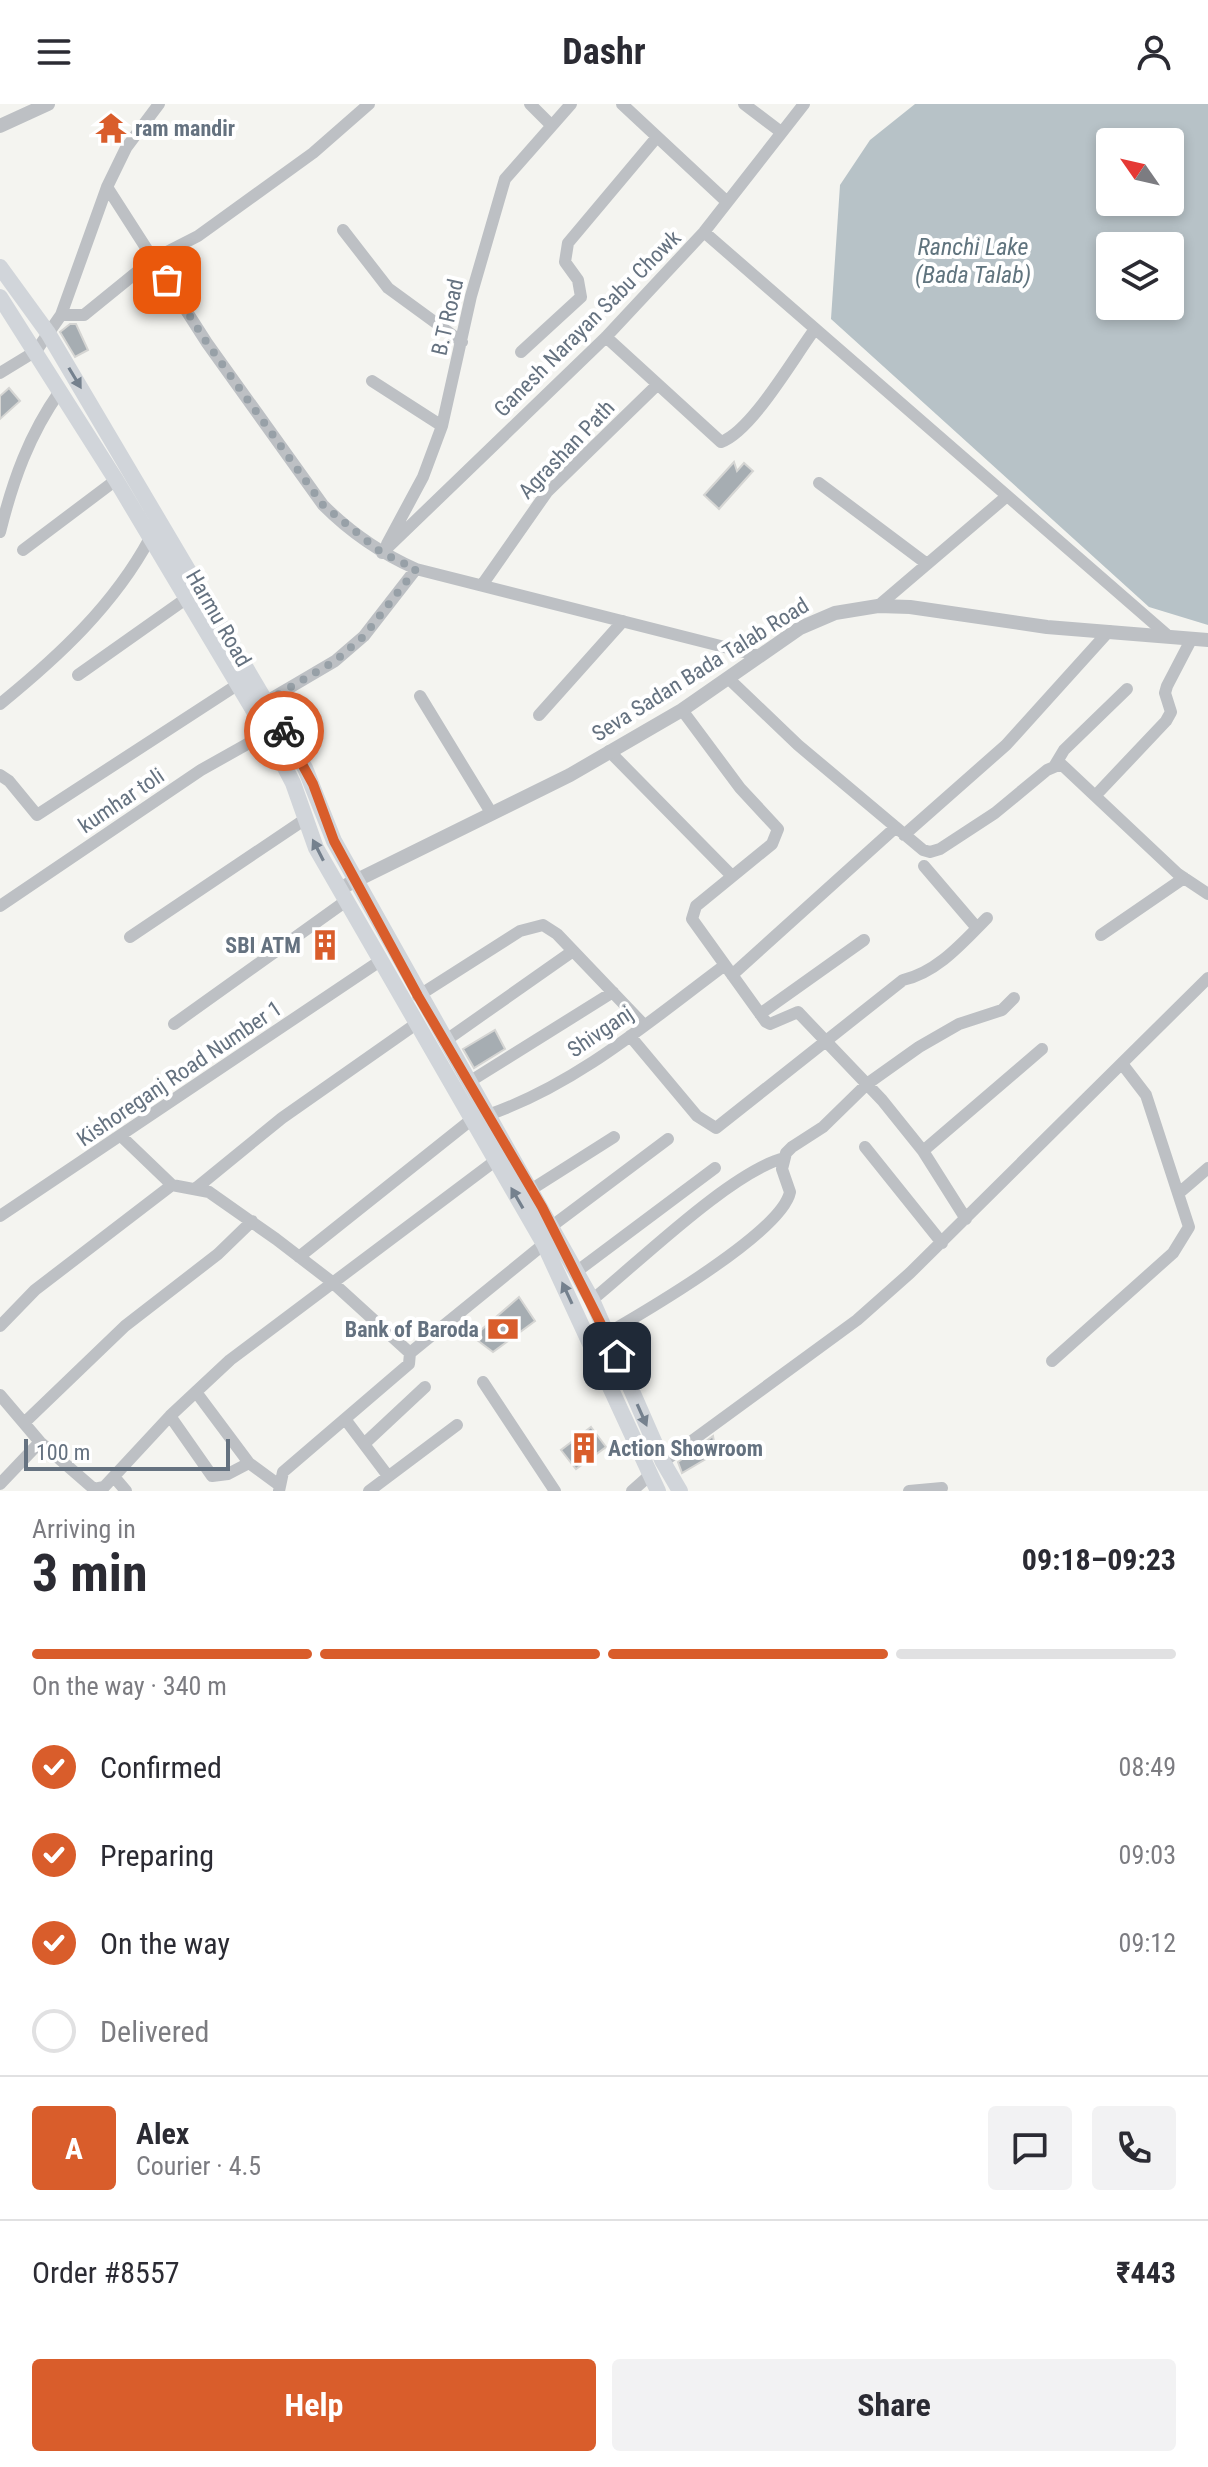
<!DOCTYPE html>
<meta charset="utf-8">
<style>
body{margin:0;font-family:"Roboto Condensed",sans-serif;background:#f2f2f3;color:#2b2b33;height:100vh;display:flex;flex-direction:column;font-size:30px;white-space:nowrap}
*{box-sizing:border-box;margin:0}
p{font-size:26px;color:#7c7c81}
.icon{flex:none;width:44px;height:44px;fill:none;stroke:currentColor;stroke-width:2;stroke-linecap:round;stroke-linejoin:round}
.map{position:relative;height:1387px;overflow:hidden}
.sheet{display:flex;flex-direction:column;background:#fff;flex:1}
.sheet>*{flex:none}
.needle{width:52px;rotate:304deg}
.buttons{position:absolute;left:1096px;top:24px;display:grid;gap:16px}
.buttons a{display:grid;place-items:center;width:88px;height:88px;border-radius:8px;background:#fff;box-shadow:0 4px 12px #0003;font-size:40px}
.scale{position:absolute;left:24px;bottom:20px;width:206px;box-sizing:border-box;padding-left:8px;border:4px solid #657280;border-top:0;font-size:22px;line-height:28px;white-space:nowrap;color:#657280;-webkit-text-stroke:6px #fff;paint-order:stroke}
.pin{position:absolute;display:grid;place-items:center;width:68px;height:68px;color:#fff;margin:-34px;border-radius:16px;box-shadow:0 4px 12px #0006}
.courier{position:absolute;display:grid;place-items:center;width:80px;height:80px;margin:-40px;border:6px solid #d95d2b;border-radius:50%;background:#fff;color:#222;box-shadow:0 2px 10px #0007}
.summary em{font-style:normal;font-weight:700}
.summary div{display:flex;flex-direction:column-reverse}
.summary{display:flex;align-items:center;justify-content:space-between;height:136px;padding:0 32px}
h1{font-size:52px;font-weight:700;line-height:60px}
.bar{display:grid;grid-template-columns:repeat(4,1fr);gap:12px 8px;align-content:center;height:96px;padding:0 32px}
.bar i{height:10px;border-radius:6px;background:#e1e1e2}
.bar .selected{background:#d95d2b}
.bar p{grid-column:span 4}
.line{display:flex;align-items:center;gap:20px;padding:0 32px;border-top:2px solid #e1e1e2}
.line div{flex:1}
.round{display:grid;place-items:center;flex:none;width:84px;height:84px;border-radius:8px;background:#f2f2f3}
ol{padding:0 32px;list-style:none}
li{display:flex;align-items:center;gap:24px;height:88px}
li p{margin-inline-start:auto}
li .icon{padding:8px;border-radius:50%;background:#d95d2b;color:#fff;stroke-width:4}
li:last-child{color:#7c7c81}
li i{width:44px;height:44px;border:4px solid #e1e1e2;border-radius:50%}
.button{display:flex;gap:16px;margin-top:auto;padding:16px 32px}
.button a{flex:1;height:92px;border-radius:8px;background:#d95d2b;color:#fff;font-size:32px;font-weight:700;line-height:92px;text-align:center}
.button a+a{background:#f2f2f3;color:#2b2b33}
header{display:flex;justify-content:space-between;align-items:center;height:104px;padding:0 32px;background:#fff;font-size:36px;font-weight:700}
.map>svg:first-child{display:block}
.water{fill:#b7c2c7;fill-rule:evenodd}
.building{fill:#a6adb2;stroke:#d5d5d3;stroke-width:2}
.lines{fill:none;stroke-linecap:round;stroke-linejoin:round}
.minor{stroke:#bdc0c4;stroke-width:12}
.tertiary{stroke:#bdc0c4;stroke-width:14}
.secondary{stroke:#d1d5da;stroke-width:16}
.oneway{fill:#75818e}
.done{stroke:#97a0a7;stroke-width:8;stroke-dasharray:0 14.4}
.route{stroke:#d95d2b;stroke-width:10}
.labels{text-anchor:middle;stroke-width:8;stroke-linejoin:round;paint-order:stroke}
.poi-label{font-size:22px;font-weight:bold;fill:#657280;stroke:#fff;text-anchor:start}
.street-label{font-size:22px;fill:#657280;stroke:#fff}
.water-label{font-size:24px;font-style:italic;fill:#60747e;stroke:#fff}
</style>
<header><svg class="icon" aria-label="menu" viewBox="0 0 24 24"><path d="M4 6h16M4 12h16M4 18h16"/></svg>Dashr<svg class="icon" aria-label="person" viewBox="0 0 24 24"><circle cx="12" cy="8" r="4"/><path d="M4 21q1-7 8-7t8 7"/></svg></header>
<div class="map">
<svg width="1208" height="1387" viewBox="0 0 1208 1387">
<rect width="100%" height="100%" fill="#f4f4f0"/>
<path class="water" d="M 915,0 L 1208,0 L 1208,521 L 1149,503 L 831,215 L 840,81 L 870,36 ZM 1110,38 L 1170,38 L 1170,98 L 1110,98 ZM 1110,142 L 1170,142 L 1170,202 L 1110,202 Z"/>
<path class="building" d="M 70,220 L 76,220 L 88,246 L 75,253 L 60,228 Z
M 9,284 L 20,297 L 0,315 L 0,292 Z
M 734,358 L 737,367 L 744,359 L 753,367 L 719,405 L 704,391 Z
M 495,926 L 505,945 L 474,964 L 463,945 Z
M 519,1193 L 535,1217 L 493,1248 L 473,1233 Z
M 591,1323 L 606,1343 L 576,1365 L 561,1346 Z
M 713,1332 L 716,1349 L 682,1369 L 678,1358 Z"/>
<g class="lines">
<path class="minor" d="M 530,0 L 550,20
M 622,0 L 726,97
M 744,0 L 781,28
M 107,83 L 207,239 L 323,401 C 351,429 380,449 416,465 L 760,552
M 343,126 L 388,184 L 462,238
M 704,128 L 1166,530
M 61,211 L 84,211 L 153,155 L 198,132 L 313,49 L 369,0
M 606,233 L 721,338 C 752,327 794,253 815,225
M 521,248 L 581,193 L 578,176 L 565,158 L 568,139 L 657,33
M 0,269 L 36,247 L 61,211 L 107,83 L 126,44 L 159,0
M 372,277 L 442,322
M 819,379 L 927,460
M 0,428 C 13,376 29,331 60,287
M 387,440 L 423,373 L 442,322 L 471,192 L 505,75 L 571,0
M 23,446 L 116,376
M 382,449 L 606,233 L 704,128 L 804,0
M 482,481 L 547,388 L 657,281
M 878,502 L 1007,392
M 78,571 L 187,494
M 729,575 L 798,641 L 923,746 L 930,748 L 940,745 L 995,709 L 1047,666 L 1061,660 L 1178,770 L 1208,790
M 420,592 L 492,710
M 267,597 L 335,557 L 364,532 L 416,465
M 0,600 C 59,552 114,501 150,434
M 682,606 L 740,684 L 778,725 L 772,740 L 696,802 L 692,815 L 766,918 L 770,920 L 798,908 L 882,996 L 923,1047 L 966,1115
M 539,611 L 623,517
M 609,647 L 732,772
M 1055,661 L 1064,646 L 1127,585
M 0,671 L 9,677 L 37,711 L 237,581
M 1096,691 L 1166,617 L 1171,608 L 1165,589 L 1167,582 L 1192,534
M 904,731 L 1006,641 L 1109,527
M 924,762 L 977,824
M 0,802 L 201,666 L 267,629
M 1101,831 L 1184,774
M 130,833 L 304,716
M 732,871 L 895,724
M 418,892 L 520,827 L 543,821 L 557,830 L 644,921
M 760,910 L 864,836
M 174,920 L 346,797
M 630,932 L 697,1012 L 716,1024 L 903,876 C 938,868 963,838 987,814
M 445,937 L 573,847
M 469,978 L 613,888
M 488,1011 C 577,980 650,917 725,861
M 122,1033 L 172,1081 L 209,1088 L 276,1135 L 332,1178 L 410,1249 L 409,1260 L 283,1368 L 279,1387
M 865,1043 L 942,1139
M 923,1047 L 1042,945
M 195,1085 L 282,1014 L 416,920
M 532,1085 L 614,1033
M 1179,1089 L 1208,1064
M 0,1112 L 380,857
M 552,1122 L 668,1035
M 299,1153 L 471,1016
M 576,1168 L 715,1064
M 592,1196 C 639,1158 731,1068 784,1054
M 0,1222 L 35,1186 L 172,1081
M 608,1229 C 646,1207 782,1128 790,1088 L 782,1065 L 786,1049 L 792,1043 L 823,1023 L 867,980 L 919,943 L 959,920 L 1002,906 L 1014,894
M 410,1249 L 544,1140
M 1052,1257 L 1173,1149 L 1189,1123 L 1146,991 L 1123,961
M 483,1278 L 555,1387
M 196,1288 L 249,1359
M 0,1291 L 40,1338 L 94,1385 L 104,1383 L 170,1312 L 230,1256 L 495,1057
M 170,1312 L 212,1372 L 228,1370 L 249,1359 L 279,1381
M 345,1315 L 388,1372
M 24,1319 L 125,1222 L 218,1150 L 252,1117
M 364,1340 L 425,1283
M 663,1358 L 857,1216 L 910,1169 L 1208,874
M 115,1374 L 126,1387
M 0,1380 L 40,1338
M 369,1387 L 457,1321
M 632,1387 L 650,1371
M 909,1387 L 942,1384"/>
<path class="tertiary" d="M 0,22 L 48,0
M 347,781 L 570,671 L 682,606 L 800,524 L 835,509 L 878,502 L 910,503 L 1047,523 L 1208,536"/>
<path class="secondary" d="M 0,163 L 48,229 L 305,664 L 334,737 L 592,1196 L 663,1358 L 680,1387
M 0,193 L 116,376 L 267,629 L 293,679 L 316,744 L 544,1140 L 658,1387"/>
</g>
<defs><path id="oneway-solid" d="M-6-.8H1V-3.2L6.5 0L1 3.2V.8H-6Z" transform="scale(2)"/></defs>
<g class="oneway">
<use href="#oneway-solid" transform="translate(75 274) rotate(59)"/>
<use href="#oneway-solid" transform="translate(318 746) rotate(-117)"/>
<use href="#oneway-solid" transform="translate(517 1094) rotate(-120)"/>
<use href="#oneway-solid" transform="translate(567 1189) rotate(-115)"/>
<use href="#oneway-solid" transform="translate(642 1311) rotate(66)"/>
</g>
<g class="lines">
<path class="done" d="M 167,176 L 207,239 L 323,401 L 382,449 L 416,465 L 364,532 L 335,557 L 267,597 L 284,627"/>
<path class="route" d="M 284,627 L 313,680 L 334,737 L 418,892 L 542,1103 L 617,1252"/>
</g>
<defs>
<symbol id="temple-bare" viewBox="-9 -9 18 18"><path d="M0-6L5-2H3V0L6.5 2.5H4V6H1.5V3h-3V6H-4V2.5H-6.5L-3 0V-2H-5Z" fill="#d95d2b" stroke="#fff" stroke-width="2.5" paint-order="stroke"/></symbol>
<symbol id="building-bare" viewBox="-9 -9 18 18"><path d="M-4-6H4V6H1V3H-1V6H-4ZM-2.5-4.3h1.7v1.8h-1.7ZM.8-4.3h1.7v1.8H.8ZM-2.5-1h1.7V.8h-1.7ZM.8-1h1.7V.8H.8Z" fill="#d95d2b" stroke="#fff" stroke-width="2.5" paint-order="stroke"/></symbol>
<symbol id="bank-bare" viewBox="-9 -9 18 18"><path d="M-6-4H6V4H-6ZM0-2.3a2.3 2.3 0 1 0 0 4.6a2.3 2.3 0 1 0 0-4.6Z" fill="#d95d2b" stroke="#fff" stroke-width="2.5" paint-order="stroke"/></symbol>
</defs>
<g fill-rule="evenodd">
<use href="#temple-bare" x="89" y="2" width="44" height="44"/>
<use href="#building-bare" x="303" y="819" width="44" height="44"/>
<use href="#bank-bare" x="481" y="1203" width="44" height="44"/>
<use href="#building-bare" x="562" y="1322" width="44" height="44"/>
</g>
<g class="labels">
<g class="poi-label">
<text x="135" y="32">ram mandir</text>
<text x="301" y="849" text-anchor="end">SBI ATM</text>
<text x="479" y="1233" text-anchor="end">Bank of Baroda</text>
<text x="608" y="1352">Action Showroom</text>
</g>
<g class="street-label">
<text transform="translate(447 213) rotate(-77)" y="8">B.T Road</text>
<text transform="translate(587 219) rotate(-45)" y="8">Ganesh Narayan Sabu Chowk</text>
<text transform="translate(566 345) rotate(-46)" y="8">Agrashan Path</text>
<text transform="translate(219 514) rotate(60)" y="8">Harmu Road</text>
<text transform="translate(700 565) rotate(-32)" y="8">Seva Sadan Bada Talab Road</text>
<text transform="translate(121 696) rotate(-34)" y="8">kumhar toli</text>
<text transform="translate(600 927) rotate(-34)" y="8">Shivganj</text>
<text transform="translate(179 969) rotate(-34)" y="8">Kishoreganj Road Number 1</text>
</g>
<g class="water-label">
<text x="973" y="151">Ranchi Lake<tspan x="973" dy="28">(Bada Talab)</tspan></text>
</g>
</g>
</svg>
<div class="buttons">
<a><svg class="needle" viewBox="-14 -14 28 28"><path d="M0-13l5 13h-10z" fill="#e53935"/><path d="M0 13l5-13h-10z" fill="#7c7c81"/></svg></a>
<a><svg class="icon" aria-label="layers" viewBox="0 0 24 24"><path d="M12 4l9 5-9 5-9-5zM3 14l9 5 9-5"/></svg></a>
</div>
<div class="scale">100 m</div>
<div class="pin" style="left:167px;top:176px;background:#ea580c"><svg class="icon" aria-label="bag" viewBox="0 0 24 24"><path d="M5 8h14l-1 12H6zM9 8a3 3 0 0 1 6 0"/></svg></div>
<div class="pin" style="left:617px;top:1252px;background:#1f2937"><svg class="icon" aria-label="home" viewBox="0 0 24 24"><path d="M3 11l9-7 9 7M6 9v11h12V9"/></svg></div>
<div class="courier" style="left:284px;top:627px"><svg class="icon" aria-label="bike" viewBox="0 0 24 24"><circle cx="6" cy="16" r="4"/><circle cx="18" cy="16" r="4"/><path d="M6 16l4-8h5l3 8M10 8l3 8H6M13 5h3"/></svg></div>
</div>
<section class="sheet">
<div class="summary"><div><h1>3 min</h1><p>Arriving in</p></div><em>09:18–09:23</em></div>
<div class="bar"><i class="selected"></i><i class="selected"></i><i class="selected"></i><i></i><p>On the way · 340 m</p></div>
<ol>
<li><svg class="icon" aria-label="check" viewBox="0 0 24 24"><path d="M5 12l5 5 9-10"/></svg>Confirmed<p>08:49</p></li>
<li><svg class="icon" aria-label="check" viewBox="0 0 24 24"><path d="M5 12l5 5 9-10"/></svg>Preparing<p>09:03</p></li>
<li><svg class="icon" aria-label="check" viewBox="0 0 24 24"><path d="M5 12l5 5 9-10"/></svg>On the way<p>09:12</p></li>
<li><i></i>Delivered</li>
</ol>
<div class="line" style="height:144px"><b class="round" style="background:#d95d2b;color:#fff">A</b><div><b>Alex</b><p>Courier · 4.5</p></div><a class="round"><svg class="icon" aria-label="chat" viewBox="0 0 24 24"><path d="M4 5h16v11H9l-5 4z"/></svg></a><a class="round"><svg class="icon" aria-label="phone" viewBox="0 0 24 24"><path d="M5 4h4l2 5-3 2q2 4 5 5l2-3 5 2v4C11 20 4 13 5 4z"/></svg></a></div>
<div class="line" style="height:104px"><div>Order #8557</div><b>₹443</b></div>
<div class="button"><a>Help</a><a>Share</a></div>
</section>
